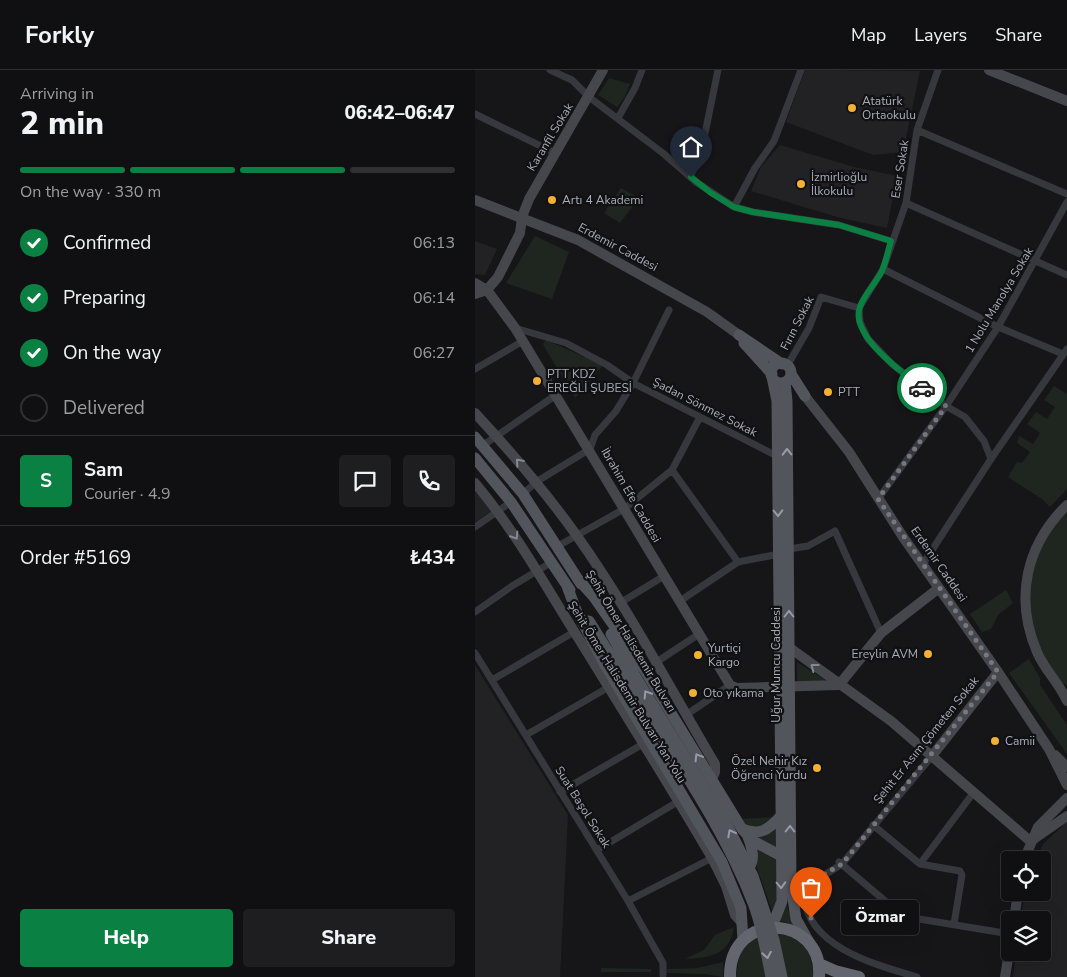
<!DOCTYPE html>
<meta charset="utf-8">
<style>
body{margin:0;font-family:"Nunito Sans",sans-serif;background:#1e1e20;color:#f1f3f6;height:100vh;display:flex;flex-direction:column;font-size:19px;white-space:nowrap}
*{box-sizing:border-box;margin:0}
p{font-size:16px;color:#9c9d9f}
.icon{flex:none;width:28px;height:28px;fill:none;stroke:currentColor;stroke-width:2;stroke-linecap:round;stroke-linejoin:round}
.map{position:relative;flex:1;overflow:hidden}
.panel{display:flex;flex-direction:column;background:#101012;width:475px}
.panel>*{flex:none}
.buttons{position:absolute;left:526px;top:781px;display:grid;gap:10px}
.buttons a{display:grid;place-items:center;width:50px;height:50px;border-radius:5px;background:#101012;box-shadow:0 5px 20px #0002,0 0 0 1px #303032;font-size:25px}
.pin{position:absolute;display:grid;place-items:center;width:42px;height:42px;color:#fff;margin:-51px -21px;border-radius:50% 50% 50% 0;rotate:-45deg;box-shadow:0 0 5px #0007}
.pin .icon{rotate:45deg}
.courier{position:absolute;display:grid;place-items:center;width:50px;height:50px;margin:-25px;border:4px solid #0b8043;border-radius:50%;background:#fff;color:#222;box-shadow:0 1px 6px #0007}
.bubble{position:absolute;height:35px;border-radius:5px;background:#101012;box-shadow:0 5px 20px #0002,0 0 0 1px #303032;font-size:16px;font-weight:800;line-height:35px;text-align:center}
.summary em{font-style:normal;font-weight:800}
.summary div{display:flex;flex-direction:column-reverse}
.summary{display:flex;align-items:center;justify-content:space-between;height:85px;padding:0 20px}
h1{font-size:32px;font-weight:800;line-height:38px}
.bar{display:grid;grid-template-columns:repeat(4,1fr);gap:8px 5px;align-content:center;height:60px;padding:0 20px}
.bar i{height:6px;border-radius:4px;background:#303032}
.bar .active{background:#0b8043}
.bar p{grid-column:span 4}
.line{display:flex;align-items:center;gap:12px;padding:0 20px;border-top:1px solid #303032}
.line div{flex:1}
.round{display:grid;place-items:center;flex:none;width:52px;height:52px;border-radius:5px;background:#1e1e20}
ol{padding:0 20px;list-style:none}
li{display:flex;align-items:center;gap:15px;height:55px}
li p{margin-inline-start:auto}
li .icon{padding:5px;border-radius:50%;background:#0b8043;color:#fff;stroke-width:4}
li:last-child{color:#9c9d9f}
li i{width:28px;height:28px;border:2px solid #303032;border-radius:50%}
.cta{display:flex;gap:10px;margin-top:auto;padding:10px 20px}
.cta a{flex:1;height:58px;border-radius:5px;background:#0b8043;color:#fff;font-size:20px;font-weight:800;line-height:58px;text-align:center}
.cta a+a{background:#1e1e20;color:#f1f3f6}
header{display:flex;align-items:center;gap:30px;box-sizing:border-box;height:70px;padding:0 25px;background:#101012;border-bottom:1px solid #303032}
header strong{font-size:24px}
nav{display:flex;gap:28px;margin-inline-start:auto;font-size:18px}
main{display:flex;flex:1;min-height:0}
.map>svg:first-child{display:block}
.built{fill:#222225}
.green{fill:#1e261f}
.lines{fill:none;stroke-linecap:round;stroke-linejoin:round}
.street{stroke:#37383d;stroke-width:7}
.secondary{stroke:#45474d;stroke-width:10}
.primary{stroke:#53555c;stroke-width:11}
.highway{stroke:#63666e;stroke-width:12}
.primary-bridge{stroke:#53555c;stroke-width:11}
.oneway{stroke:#979ba6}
.oneway2{stroke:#858993}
.done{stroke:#757880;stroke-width:5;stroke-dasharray:0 9}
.route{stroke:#0b8043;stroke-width:6}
.poi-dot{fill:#f2b134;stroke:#111113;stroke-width:2}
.labels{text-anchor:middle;stroke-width:4.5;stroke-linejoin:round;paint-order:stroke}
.poi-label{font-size:12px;fill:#a8adb8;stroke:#111113;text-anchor:start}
.street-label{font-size:12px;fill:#a8adb8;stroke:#111113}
</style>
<header>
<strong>Forkly</strong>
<nav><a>Map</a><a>Layers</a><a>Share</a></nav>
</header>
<main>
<section class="panel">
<div class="summary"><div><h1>2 min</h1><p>Arriving in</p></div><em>06:42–06:47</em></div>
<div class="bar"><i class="active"></i><i class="active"></i><i class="active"></i><i></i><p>On the way · 330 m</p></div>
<ol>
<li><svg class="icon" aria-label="check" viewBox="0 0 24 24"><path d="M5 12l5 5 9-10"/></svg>Confirmed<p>06:13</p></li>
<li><svg class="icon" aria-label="check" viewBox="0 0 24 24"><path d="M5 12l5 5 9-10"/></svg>Preparing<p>06:14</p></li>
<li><svg class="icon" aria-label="check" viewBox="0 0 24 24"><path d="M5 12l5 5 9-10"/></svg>On the way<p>06:27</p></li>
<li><i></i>Delivered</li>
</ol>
<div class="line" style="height:90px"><b class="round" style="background:#0b8043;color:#fff">S</b><div><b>Sam</b><p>Courier · 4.9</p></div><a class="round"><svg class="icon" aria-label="chat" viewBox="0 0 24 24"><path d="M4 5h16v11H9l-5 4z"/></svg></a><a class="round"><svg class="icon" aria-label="phone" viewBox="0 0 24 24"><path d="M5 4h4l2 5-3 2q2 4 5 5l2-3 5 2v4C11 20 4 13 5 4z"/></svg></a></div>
<div class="line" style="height:65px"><div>Order #5169</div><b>₺434</b></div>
<div class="cta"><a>Help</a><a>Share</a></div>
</section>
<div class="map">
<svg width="592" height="907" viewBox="0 0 592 907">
<rect width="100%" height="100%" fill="#161618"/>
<path class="built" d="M 330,0 L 445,1 L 428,82 L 398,85 L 311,52 Z
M 305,75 L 379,97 L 422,106 L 412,158 L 362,147 L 276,121 L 286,97 Z
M 0,171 L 22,179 L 10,205 L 0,204 Z
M 0,419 L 18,440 L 0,452 Z
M 0,595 L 93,745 L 85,907 L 0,907 Z
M 592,752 L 592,907 L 538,907 L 541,883 L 568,882 L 568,850 L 545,850 L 550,823 L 568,822 L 568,790 L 561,790 L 568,774 Z"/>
<path class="green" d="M 134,8 L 155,14 L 150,27 L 142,37 L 123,25 Z
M 146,118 L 164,128 L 145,153 L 129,143 Z
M 60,166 L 94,182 L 77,229 L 31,213 Z
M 71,270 L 128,295 L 100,328 L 70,278 L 68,274 Z
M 579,316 L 592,324 L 592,419 L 575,437 L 567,429 L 533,407 L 542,392 L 547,393 L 555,382 L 542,373 L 544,366 L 558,374 L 565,363 L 552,354 L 561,342 L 572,349 L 580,337 L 569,330 Z
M 592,438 L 592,615 C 575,612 555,559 553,543 C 552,533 557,490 560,481 C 564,469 584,449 592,438 Z
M 531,520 L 538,533 L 523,545 L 516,559 L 507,562 L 495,544 Z
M 554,589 L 565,608 L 565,615 L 592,655 L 592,684 L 534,603 Z
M 322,592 L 352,611 L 322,612 Z
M 300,747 L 294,756 L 272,759 L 265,749 Z
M 301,758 L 301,778 L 281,768 Z
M 279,774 L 303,789 L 303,827 L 297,841 L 281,795 Z
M 311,799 L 312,836 L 319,856 L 303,850 Z
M 259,857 C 255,885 235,888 210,889 L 229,880 L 240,865 Z
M 315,864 L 334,881 L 339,907 L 261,907 L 265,881 L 281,866 Z
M 248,892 L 248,907 L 229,904 L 192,903 L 192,899 L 223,898 Z
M 126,898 L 176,899 L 176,902 L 126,902 Z"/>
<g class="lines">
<path class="street" d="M 75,0 L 97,10 L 114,27 L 189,84 L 221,112 L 259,137 L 278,142 L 364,155 L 416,171
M 463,0 L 442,60 L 431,133 L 408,199 L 384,238 L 385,252 L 393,269 L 417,294 L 471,336 L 490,347 L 509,371 L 516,389
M 0,44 L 80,83
M 143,48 L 160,18 L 167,0
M 442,60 L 592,124
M 215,107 L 226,83 L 243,0
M 431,133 L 592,205
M 259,137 L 280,98 L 299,71 L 326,0
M 408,199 L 523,257 L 588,284
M 40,258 L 91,273 L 132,295 L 158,313 L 302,386
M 312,296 L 334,258 L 346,227 L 384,238
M 0,299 L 48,271
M 7,376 L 81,325
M 197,400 L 263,492
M 48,424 L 61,412 L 115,379 L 120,365 L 141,341 L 158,313 L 194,240
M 403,429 L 471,336 L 523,257 L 592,132
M 0,457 L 36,432
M 83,476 L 149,439 L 197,400 L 225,347
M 314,479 L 333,476 L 360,461 L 406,563
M 448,494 L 516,389 L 592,279
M 205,531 L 263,492 L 304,484
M 145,533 L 189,506
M 0,542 L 37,516 L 77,492
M 0,583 L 153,831 L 188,893 L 188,905
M 180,593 L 224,564
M 17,610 L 99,562
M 211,645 L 255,615
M 51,665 L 134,617
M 85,722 L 168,674
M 398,755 L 445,794 L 485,801 L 487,805 L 479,854
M 122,780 L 204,731
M 364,792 L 416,836 L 432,847 L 535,864
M 445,794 L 499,722
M 153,831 L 237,788
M 442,907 C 402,895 334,878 329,827 L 340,811 L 367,794 L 457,686"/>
<path class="secondary" d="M 514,0 L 592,31
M 0,130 L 103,170 L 232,242 L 264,265
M 0,213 L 12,220 L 40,258 L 255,615 L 262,618 L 364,615
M 0,224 L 12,220 L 23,207 L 45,163 L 47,147 L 54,129 L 128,0
M 330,326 L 374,382 L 428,467 L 523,602 L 574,679 L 592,715
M 0,343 C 36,382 71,422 102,466 C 153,538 195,618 240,694 L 240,702 L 237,709
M 0,413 C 42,463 72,519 107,574 C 151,645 195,716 237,788 L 251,816 L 260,845 L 267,853
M 592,435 C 551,475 539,528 562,582 C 569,599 584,613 592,631
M 315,578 L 416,651 L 555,771
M 364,615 L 406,563 L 464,518
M 580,685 L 592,697
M 457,686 L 523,602
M 556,771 L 592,746
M 549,790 L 563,757 L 592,728
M 539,850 L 543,822
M 530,907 L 535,876"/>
<path class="primary" d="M 264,265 L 307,294
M 269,273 L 297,304
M296 303a10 10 0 1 1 20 0a10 10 0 1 1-20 0Z
M 316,304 L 330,326
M 310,312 L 312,331 L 316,814 L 321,849 L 334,872
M 0,367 L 48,424 L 106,514
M 0,388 L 36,432 L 95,520
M 102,508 L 119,527 L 169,599 L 267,759 L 278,771 L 310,788
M 92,516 L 101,540 L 130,595 L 247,792 L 266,838 L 268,870
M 114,551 L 151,610
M 136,564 L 160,606
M 267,759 C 285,766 293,760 305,747
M 270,802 C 281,793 278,779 273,767
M 290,858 L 300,849 L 307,831 L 302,331 L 297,307"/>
<path class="highway" d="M 344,894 L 360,901 L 384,907
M 255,907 C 254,839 349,844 344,907"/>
<path class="primary-bridge" d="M 160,606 L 250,751 L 278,806 L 299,870 L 307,907
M 151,610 C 195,682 247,753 278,833 C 287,856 291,882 296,907"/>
</g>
<defs><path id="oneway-chevron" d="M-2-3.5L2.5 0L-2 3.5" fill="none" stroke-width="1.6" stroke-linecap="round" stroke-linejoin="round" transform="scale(1.25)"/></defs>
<g class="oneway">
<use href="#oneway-chevron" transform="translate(312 382) rotate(-91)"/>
<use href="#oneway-chevron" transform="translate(303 443) rotate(89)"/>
<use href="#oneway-chevron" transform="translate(314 544) rotate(-90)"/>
<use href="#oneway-chevron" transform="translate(172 624) rotate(-122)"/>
<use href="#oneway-chevron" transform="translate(223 687) rotate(-121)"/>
<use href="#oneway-chevron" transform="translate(315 759) rotate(-90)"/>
<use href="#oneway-chevron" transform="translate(256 763) rotate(-118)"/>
<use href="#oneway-chevron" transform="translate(306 815) rotate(88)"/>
<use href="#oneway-chevron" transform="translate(292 885) rotate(80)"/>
</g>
<g class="oneway2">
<use href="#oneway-chevron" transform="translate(44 392) rotate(-131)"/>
<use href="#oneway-chevron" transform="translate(40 466) rotate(57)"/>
<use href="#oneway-chevron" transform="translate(339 597) rotate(-143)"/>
</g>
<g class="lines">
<path class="done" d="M 336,848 C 334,843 329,835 329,829 C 329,813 355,801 367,794 L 523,602 L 403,429 L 471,336 L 447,318"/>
<path class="route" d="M 216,107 L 236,123 L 259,137 L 278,142 L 364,155 L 416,171 C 413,180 411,192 407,201 C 401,213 389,224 385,237 C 374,265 428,303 447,318"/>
</g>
<g class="poi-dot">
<circle cx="377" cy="38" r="5"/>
<circle cx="326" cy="114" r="5"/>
<circle cx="77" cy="130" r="5"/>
<circle cx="62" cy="311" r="5"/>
<circle cx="353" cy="322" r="5"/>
<circle cx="453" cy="584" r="5"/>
<circle cx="223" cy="585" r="5"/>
<circle cx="218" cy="623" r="5"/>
<circle cx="520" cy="671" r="5"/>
<circle cx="342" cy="698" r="5"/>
</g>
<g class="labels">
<g class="poi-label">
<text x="387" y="35">Atatürk<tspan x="387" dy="14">Ortaokulu</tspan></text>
<text x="336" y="111">İzmirlioğlu<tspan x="336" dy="14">İlkokulu</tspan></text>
<text x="87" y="134">Artı 4 Akademi</text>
<text x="72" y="308">PTT KDZ<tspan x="72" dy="14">EREĞLİ ŞUBESİ</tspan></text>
<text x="363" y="326">PTT</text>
<text x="233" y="582">Yurtiçi<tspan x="233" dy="14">Kargo</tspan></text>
<text x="443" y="588" text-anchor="end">Ereylin AVM</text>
<text x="228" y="627">Oto yıkama</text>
<text x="530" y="675">Camii</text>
<text x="332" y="695" text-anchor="end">Özel Nehir Kız<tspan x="332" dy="14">Öğrenci Yurdu</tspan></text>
</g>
<g class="street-label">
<text transform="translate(75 67) rotate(-59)" y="4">Karanfil Sokak</text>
<text transform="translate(425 99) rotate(-81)" y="4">Eser Sokak</text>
<text transform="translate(143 177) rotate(28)" y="4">Erdemir Caddesi</text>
<text transform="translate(524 230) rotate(-59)" y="4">1 Nolu Manolya Sokak</text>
<text transform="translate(322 253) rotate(-63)" y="4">Fırın Sokak</text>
<text transform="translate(230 337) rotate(27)" y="4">Şadan Sönmez Sokak</text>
<text transform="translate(156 425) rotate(60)" y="4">İbrahim Efe Caddesi</text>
<text transform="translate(464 494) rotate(55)" y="4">Erdemir Caddesi</text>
<text transform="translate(156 571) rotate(59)" y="4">Şehit Ömer Halisdemir Bulvarı</text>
<text transform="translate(301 595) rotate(-90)" y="4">Uğur Mumcu Caddesi</text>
<text transform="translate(152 622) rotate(58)" y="4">Şehit Ömer Halisdemir Bulvarı Yan Yolu</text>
<text transform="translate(451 670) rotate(-51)" y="4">Şehit Er Asım Çömeten Sokak</text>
<text transform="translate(108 737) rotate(58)" y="4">Suat Başol Sokak</text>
</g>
</g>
</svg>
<div class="buttons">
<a><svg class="icon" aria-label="locate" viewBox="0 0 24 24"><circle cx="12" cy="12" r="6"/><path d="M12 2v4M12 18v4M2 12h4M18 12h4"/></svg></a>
<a><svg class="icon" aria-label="layers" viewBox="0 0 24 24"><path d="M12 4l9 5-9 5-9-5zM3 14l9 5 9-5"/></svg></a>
</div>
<div class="pin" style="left:336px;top:848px;background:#ea580c"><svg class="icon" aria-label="bag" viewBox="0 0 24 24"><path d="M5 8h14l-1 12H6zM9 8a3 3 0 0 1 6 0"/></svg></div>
<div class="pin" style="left:216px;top:107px;background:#1f2937"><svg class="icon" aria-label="home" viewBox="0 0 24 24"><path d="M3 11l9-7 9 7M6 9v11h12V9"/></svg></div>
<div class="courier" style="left:447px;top:318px"><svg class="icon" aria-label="car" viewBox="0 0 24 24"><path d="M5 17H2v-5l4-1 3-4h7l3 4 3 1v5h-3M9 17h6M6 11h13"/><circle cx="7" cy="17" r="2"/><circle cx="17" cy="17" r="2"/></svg></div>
<div class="bubble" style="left:366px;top:830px;width:78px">Özmar</div>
</div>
</main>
